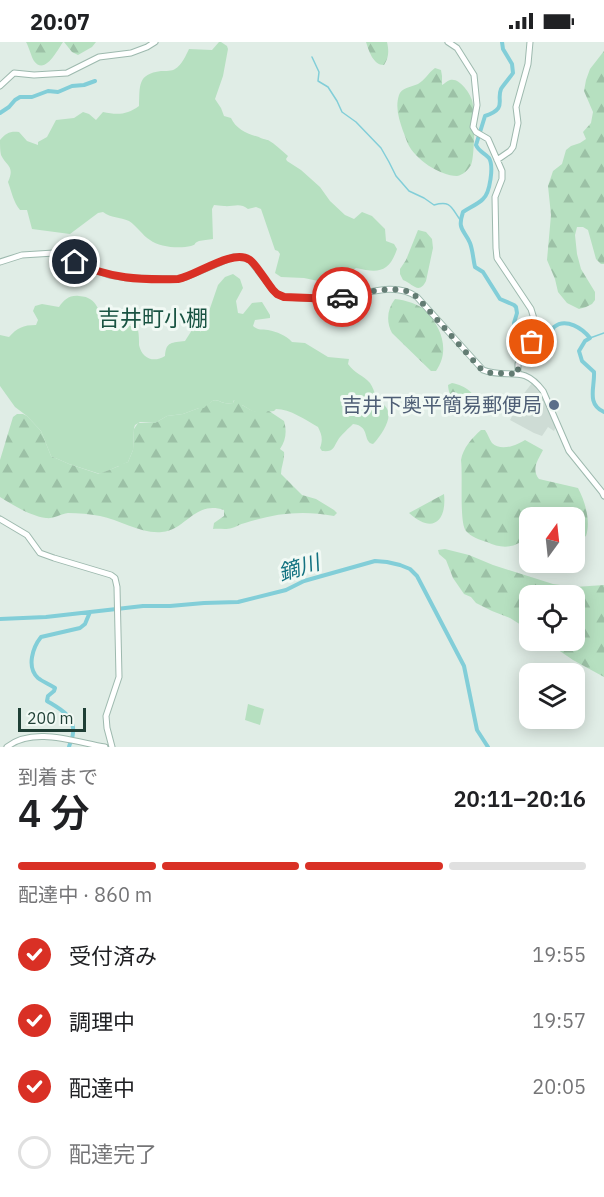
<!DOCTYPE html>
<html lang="ja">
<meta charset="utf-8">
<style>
body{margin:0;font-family:"IBM Plex Sans","Noto Sans JP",sans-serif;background:#f2f2f2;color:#202124;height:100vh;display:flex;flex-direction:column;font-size:22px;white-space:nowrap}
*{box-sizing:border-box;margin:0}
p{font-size:20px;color:#757577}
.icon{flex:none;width:33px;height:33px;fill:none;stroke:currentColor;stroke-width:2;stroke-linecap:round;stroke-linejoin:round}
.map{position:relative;height:705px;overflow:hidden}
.sheet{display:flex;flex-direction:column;background:#fff;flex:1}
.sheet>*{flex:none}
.needle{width:39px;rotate:15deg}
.controls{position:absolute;left:519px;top:465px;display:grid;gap:12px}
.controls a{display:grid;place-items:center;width:66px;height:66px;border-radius:12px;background:#fff;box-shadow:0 3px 15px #0003;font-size:30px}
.scale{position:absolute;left:18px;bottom:15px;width:68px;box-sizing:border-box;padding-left:6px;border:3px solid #1f3f35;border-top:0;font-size:16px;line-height:21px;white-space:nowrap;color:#1f3f35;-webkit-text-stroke:4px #f1f9f4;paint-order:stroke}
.pin{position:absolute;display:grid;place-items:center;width:51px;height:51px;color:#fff;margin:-26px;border:3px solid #fff;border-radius:50%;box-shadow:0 2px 6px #0007}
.courier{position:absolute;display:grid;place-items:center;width:60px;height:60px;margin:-30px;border:4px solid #d93025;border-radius:50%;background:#fff;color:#222;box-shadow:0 2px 8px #0007}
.head em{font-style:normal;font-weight:600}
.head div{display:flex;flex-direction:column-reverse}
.head{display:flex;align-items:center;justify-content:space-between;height:102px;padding:0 18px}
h1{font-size:39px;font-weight:600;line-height:45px}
.bar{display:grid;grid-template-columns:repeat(4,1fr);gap:9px 6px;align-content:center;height:72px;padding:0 18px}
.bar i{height:8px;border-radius:4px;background:#e0e0e0}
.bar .selected{background:#d93025}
.bar p{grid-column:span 4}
ol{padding:0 18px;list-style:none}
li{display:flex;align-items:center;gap:18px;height:66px}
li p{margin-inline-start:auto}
li .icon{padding:6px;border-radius:50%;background:#d93025;color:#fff;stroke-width:4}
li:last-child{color:#757577}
li i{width:33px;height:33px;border:3px solid #e0e0e0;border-radius:50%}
.status{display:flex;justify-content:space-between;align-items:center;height:42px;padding:0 30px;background:#fff;direction:ltr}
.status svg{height:16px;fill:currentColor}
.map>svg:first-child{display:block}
.built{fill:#cedcd5}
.green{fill:#b6e0c0}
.forest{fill:url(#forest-firs)}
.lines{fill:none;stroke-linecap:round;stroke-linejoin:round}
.stream{stroke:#82ced8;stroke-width:1.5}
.river{stroke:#82ced8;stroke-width:4}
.secondary-casing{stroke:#9db9ae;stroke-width:7}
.secondary{stroke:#fff;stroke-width:5}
.done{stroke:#637c73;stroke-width:6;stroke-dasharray:0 10.8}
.route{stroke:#d93025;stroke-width:8}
.service-dot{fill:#5c6f8a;stroke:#f1f9f4;stroke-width:2}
.labels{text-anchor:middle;stroke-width:6;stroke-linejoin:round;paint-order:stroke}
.service-label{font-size:20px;fill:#4e5e75;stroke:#f1f9f4;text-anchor:end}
.water-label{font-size:21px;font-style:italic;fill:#137281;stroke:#f1f9f4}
.quarter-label{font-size:22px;fill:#195342;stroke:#f1f9f4}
</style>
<div class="status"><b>20:07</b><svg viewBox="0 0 49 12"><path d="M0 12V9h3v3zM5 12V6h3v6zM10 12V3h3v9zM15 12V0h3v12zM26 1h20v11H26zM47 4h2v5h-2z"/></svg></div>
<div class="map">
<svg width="604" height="705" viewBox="0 0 604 705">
<defs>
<pattern id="forest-firs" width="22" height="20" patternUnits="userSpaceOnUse" patternTransform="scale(1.5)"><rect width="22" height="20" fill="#b6e0c0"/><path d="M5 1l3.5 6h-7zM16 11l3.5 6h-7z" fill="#9cc1a6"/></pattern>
</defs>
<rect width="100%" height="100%" fill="#e0ede6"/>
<path class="built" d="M 532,341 L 540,348 L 556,385 L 554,389 L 548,385 L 542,394 L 534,391 L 510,378 L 520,360 L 519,358 Z"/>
<path class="green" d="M 219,0 L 221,0 L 227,4 L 228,7 L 223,34 L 215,57 L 221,66 L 224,74 L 231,76 C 236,87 247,92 259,95 C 260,96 267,98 268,98 C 275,102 281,108 288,114 L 286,117 L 287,119 L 301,128 L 320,145 L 330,159 L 345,173 L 354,177 L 362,170 L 372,174 L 385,187 L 386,199 L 394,202 L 397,207 C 389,231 378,231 356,226 L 335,240 L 323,240 L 304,236 L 281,235 L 275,231 L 280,212 L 278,209 L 275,208 L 261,167 L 256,165 L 248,167 C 240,160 233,165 224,164 C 220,164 217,163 214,163 L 212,167 L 213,197 C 208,198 203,198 199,199 C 192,202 198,202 191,204 C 179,207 159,205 150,198 C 142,193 137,184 129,179 C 120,175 111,176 103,170 L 98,171 L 70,192 L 32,187 L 27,168 L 20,168 C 13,159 12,151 8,140 C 15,124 7,125 1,113 C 0,109 0,103 0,98 C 6,91 10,89 19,90 L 27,99 L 38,103 L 38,100 L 47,95 L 56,78 L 74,76 L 83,70 L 89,72 L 96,78 L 103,70 C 117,73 127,73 139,64 C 140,44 137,32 161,29 C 166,29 172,29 175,27 C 182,23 186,13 189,7 L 212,8 Z
M 233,232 L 240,237 L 243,246 L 236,259 L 238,271 L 243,272 L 252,261 L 262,260 L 270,273 L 270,276 L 255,278 L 253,284 C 259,289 261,287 268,288 C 277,290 286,293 292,300 L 305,301 L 328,315 L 349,317 L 348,322 C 355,332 363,333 370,341 C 373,345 374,350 376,354 C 379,359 387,364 388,369 C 391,379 381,393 375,400 L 373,402 C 362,400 371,384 353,382 C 350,385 340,394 338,398 C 333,406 334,410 322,409 L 320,406 C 323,398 322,393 318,385 C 306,378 290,367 276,367 L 274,369 L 259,371 L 252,369 L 234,358 L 233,361 C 218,364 218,350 205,366 L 199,366 L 183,372 L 167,374 L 155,381 L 140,380 L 135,383 L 134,386 L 133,408 L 128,420 L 100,432 L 69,422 L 51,414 L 41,389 L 27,374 L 15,365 L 0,344 L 0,293 L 9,295 C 17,286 23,283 36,283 L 38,278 L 33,269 L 35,264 L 42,262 L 59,265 C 64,258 69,253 79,254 C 100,255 96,273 111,281 C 121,286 125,279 138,288 C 139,293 139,298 139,303 C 142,317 154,321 165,314 C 166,299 172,301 185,299 L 192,288 L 207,275 L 218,243 L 225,235 Z
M 248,662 L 264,667 L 260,683 L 245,678 Z"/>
<path class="forest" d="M 26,0 L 63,0 C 58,7 45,34 34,19 C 31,14 29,5 26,0 Z
M 64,0 L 96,0 L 92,5 L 78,13 L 72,10 Z
M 366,0 L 387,0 C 389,9 389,15 384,23 C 373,23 369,9 366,0 Z
M 604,9 L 604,222 L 601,222 L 596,217 L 588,188 L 583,185 L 577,185 L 575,193 L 577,212 L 581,227 L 595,250 L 595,258 L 592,262 L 586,265 L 579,267 L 567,261 L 558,250 L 555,237 L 547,218 L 551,173 L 548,144 L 553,129 L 562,122 L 566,108 L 571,104 L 580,101 L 586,97 L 583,90 L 591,81 L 593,70 L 584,49 L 586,38 L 590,27 Z
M 435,26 L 441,28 L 442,34 L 442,43 C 444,42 447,39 450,38 C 459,35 470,51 472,58 C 475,68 475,114 471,123 C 468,128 463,133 457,134 C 440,134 415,117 408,102 C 406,98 405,93 403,89 C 399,77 395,66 399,53 C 401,46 411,45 418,42 C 425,38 428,31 435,26 Z
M 418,188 L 426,190 L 432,197 L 433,206 L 426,239 C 419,253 413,242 403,238 L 400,232 L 400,227 L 406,218 Z
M 395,257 C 405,258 419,262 426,269 C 442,286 450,309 436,329 L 431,329 L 392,291 C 386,280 387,267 395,257 Z
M 452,341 C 466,344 478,352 477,367 C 461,379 449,357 448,343 Z
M 235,357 L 242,359 L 242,363 C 254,370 256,371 269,369 L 284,379 C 287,389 286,398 280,407 L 284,410 C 285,417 281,425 281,432 L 302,453 L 316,457 L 334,468 L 337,471 L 334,474 C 303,468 275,471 245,481 C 240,482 236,485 232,486 C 225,488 219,486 213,487 L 214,481 L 224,474 L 224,468 C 195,458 186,488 162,490 C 141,492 120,478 100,474 C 90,472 78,471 68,471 C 60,472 54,477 46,476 C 30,474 13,463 0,455 L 0,418 L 13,375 L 17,372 L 23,372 L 27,374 L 41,389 L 51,414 L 69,422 L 99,432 L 119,424 L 119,423 L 128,420 L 133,408 L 134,387 L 138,381 L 155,381 L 167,374 L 183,372 L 199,366 L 204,366 C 219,350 217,364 233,361 Z
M 481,388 L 485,388 C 488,392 489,397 492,401 C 501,410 517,403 525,398 L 543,408 C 538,418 531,427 539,437 L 578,446 C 585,459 591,479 586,494 L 579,498 L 575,509 L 574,476 L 530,476 L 529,482 L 526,483 L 519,501 C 508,507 498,505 487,500 C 480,498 471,495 466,489 C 459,481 463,433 461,418 C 463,406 472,396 481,388 Z
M 444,452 C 447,480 432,492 409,471 Z
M 445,507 L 469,513 L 493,523 L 553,542 L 575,545 L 604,543 L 604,635 L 573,618 L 545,599 L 574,598 L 574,554 L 530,554 L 529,588 L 510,576 L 492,569 L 476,561 L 471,555 L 464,552 L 453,536 L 446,518 L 439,512 L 438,508 Z"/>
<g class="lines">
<path class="stream" d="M 312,15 L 319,30 L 318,39 L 328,45 L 337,59 L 342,70 L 356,80 L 381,106 L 389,120 L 396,134 L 409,149 L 424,156 L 434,163 C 452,158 451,166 461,179
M 590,296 L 604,291"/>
<path class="river" d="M 502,0 L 503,7 L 512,22 L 513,31 C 509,37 504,42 501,47 C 496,59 508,66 485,74 L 476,103 C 479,110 485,111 489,116 C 494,124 490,151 483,157 C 478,162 469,166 463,170 C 457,188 464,187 470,201 C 473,209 473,217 475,225 L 483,230 L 500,257 L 514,263 L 516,265 L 517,271 L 514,281 L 515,288 L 518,292 L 539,302 L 544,302 L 549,299 C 550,295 551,288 554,285 C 566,275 583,287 590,296 L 585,299 L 579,309 L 582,319 L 594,330 C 595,345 586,362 604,370
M 0,71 L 9,65 L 15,58 L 20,55 L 32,55 L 48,49 L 58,50 L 72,44 L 84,43 L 95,39
M 0,577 L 46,575 L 143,564 L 170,564 L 204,561 L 238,560 L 286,548 L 304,539 L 375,519 L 387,520 L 400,523 L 410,527 L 417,534 L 464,624 L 477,688 L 488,705
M 69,705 C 70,700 73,696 73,691 C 75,674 60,667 47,659 L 48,654 L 54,649 L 55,646 C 49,642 43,640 38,636 C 26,625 33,605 41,595 L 80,586 L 85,582 L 90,570"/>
<defs>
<path id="secondary" d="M 448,0 L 457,6 L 474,33 L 477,63 L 473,85 L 476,90 L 488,97 L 502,129 L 502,137 L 495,155 L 496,206 L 497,216 L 531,267 L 535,280 L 535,291 L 532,300 L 518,322 L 518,332
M 0,44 L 14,31 L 34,33 L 67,31 L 99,15 L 131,11 L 147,5 L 155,0
M 497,118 L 510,109 L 513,105 L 518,81 L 516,65 L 528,22 L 530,0
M 0,220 L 22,213 L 54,211 L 88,226 L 109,233 L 127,236 L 178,237 L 186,235 L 233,215 L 242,215 L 250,218 L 273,248 L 277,252 L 284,255 C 301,256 319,258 336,257 C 362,254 393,238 417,255 L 483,328 C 509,338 522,321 543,349 L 569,409 L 602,450 L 604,454
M 0,477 L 27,493 L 40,511 L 54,516 L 111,533 L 115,536 L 117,545 L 119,635 L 106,674 L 107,686 L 112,705
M 7,705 C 33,684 75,700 105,705"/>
</defs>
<use href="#secondary" class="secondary-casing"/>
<use href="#secondary" class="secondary"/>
</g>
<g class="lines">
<path class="done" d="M 342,255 C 358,252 394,243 409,250 C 410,250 417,255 417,255 L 480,326 L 491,331 L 518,332 L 518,322 L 532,300"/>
<path class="route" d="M 75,220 C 111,237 139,238 178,237 C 196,234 233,206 250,218 C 256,222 267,241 273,248 L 277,252 L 284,255 L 336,257 L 342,255"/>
</g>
<circle class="service-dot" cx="554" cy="363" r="6"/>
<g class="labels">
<g class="service-label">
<text x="542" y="370">吉井下奥平簡易郵便局</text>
</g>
<g class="water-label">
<text transform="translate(299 526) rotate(-17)" y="7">鏑川</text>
</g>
<g class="quarter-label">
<text x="153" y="284">吉井町小棚</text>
</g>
</g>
</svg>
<div class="controls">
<a><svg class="needle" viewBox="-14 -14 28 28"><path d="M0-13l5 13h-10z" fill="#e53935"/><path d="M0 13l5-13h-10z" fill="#757577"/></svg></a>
<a><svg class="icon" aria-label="locate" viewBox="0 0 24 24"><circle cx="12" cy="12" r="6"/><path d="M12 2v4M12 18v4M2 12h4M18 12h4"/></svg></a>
<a><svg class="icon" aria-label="layers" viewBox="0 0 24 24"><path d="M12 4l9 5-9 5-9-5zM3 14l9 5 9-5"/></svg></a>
</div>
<div class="scale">200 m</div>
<div class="pin" style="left:532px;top:300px;background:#ea580c"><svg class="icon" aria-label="bag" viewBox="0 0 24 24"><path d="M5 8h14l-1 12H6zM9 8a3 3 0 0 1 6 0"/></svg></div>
<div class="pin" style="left:75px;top:220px;background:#1f2937"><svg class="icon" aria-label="home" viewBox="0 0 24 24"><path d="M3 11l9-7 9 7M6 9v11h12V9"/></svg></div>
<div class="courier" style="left:342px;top:255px"><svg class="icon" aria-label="car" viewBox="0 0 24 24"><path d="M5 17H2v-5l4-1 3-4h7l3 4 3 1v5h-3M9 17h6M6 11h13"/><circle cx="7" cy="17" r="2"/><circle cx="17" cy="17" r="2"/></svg></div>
</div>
<section class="sheet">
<div class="head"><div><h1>4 分</h1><p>到着まで</p></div><em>20:11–20:16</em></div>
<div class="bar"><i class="selected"></i><i class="selected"></i><i class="selected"></i><i></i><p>配達中 · 860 m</p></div>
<ol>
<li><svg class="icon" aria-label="check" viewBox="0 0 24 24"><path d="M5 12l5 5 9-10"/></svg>受付済み<p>19:55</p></li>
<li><svg class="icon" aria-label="check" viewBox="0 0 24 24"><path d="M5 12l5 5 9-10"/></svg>調理中<p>19:57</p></li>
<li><svg class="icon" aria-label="check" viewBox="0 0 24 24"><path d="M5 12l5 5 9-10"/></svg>配達中<p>20:05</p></li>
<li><i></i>配達完了</li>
</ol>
</section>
